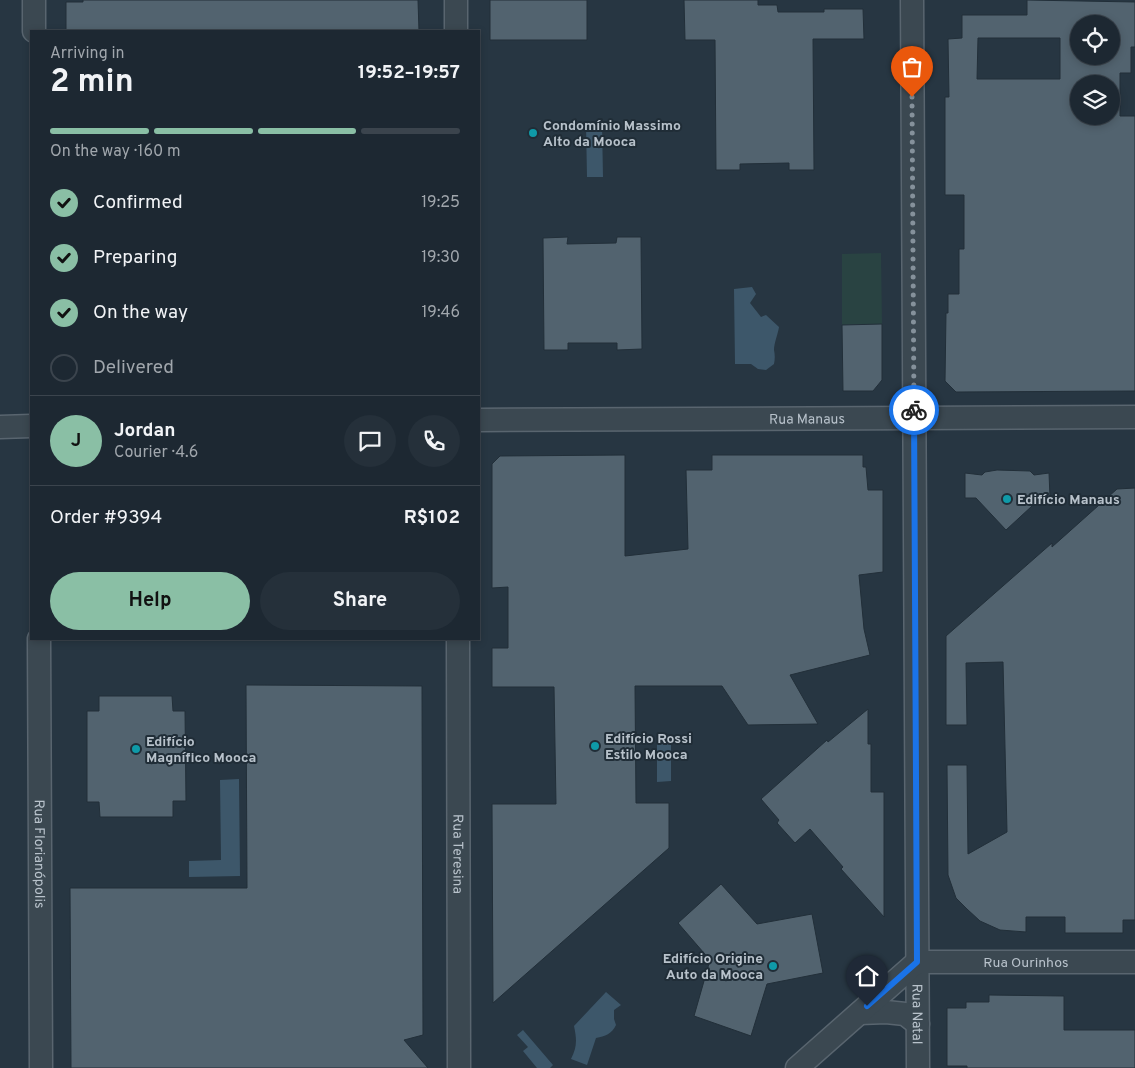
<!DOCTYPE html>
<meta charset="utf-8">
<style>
body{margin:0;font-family:Overpass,sans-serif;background:#25303a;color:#f1f3f6;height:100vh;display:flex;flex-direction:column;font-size:19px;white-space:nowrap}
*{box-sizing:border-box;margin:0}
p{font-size:16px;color:#a0a6ac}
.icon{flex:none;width:28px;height:28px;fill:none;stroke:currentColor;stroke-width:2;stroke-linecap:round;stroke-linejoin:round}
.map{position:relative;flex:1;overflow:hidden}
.sheet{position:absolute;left:30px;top:30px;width:450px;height:610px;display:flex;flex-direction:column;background:#1d2832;border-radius:0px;box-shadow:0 2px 8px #0003,0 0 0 1px #3b444d}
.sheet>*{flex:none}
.buttons{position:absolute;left:1070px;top:15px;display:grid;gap:10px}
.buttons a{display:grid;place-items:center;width:50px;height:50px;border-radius:50%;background:#1d2832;box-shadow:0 2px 8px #0003,0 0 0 1px #3b444d;font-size:25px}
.pin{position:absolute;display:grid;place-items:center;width:42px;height:42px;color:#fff;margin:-51px -21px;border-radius:50% 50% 50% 0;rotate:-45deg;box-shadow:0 0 5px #0007}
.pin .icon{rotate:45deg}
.courier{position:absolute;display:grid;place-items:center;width:50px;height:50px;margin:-25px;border:4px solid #1a73e8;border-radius:50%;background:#fff;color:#222;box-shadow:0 1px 6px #0007}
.head em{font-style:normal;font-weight:700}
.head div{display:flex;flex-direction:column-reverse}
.head{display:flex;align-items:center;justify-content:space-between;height:85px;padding:0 20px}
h1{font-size:32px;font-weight:700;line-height:38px}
.bar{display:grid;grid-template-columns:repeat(4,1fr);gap:8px 5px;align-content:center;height:60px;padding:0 20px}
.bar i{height:6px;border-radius:4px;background:#3b444d}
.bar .current{background:#8abfa5}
.bar p{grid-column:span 4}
.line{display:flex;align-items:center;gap:12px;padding:0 20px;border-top:1px solid #3b444d}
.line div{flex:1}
.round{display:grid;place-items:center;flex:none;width:52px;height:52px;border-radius:26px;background:#25303a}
ol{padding:0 20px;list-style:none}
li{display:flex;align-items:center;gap:15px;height:55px}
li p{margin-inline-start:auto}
li .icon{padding:5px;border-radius:50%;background:#8abfa5;color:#111;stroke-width:4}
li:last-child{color:#a0a6ac}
li i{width:28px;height:28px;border:2px solid #3b444d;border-radius:50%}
.action{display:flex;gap:10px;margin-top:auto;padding:10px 20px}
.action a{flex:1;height:58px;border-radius:30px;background:#8abfa5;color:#111;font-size:20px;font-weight:700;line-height:58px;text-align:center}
.action a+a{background:#25303a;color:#f1f3f6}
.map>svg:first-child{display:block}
.green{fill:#294342}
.water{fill:#3d576a}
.building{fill:#52636f;stroke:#222f39;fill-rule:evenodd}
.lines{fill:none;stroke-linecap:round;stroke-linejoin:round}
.minor-casing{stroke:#59656f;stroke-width:25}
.minor{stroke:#3b4851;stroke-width:22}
.done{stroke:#85919b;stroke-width:5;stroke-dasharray:0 9}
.route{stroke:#1a73e8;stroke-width:6}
.culture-dot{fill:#0f9aa8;stroke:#202d37;stroke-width:2}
.labels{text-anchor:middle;stroke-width:4;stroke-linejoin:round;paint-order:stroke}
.poi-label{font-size:14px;font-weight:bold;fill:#b8c2cb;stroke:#202d37;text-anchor:start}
.street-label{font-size:14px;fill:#b8c2cb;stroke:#202d37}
</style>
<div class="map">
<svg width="1135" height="1068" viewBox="0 0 1135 1068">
<rect width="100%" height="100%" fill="#273642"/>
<path class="green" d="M 881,253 L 882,324 L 842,325 L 842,254 Z"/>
<path class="water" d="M 586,125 L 602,125 L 603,177 L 587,177 Z
M 752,287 L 756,294 L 750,303 L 761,317 L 766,315 L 779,327 C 778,334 774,343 774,350 C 775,355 775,359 774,364 L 766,370 L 758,369 L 751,364 L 735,364 L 734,289 Z
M 671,735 L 671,781 L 657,782 L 657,736 Z
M 239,779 L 240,876 L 189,877 L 189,861 L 221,860 L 220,780 Z
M 606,992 L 621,1005 L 614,1010 L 614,1019 L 616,1025 C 612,1034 605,1036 596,1038 L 587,1065 L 571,1059 C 577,1047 577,1040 574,1026 Z
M 523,1030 L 553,1065 L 550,1068 L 537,1068 L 523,1051 L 528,1047 L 517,1035 Z"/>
<path class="building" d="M 83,0 L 418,0 L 419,31 L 66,31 L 66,2 L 83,2 Z
M 490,0 L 587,0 L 587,40 L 490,40 Z
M 684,0 L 758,0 L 758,5 L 777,5 L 778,12 L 824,12 L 824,9 L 863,9 L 864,39 L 813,39 L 814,170 L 789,170 L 789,163 L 740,164 L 740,170 L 716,170 L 715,40 L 685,40 Z
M 1027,0 L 1135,2 L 1135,47 L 1131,47 L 1131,73 L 1120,73 L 1120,116 L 1135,116 L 1135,391 L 956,392 L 945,381 L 946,313 L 948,313 L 948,294 L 959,294 L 959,249 L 964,249 L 964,195 L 945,195 L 945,97 L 949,97 L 948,39 L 962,38 L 962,15 L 1027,15 ZM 1079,24 L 1111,24 L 1111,56 L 1079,56 ZM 978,38 L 1060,38 L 1060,79 L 977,79 ZM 1079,84 L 1111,84 L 1111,116 L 1079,116 Z
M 568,237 L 567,244 L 616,243 L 617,237 L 641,237 L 642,349 L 617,350 L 617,343 L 568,343 L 568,350 L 544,350 L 543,238 Z
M 882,324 L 882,380 L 873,391 L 843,391 L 842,325 Z
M 625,455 L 625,556 L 688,549 L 686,470 L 712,470 L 712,455 L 863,455 L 863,467 L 866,467 L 868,490 L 883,490 L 883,572 L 859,575 L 864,629 L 870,655 L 790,675 L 818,724 L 748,725 L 722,686 L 635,686 L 636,803 L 669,803 L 669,848 L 493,1003 L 492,804 L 556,804 L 554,687 L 492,687 L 492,648 L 508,648 L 508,587 L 492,588 L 492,464 L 500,456 Z
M 997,470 L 1030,471 L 1034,475 L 1049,473 L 1050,497 L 1038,497 L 1032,506 L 1006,530 L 976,498 L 965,498 L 965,473 L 982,475 L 985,472 Z
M 1135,488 L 1135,920 L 1123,920 L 1123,933 L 1065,933 L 1065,917 L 1026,917 L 1026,932 L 1000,930 L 980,921 L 967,909 L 956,898 L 948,875 L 947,765 L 967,765 L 968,854 L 1007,832 L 1003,662 L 966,663 L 967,725 L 946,725 L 946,636 L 1052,543 L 1052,547 L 1117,489 Z
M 246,685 L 422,686 L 423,1035 L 404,1040 L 428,1068 L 71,1068 L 70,888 L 247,888 Z
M 99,696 L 172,696 L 173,711 L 185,711 L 186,801 L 173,801 L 173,817 L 100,817 L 99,802 L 87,802 L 87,711 L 99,711 Z
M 868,709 L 868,744 L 871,744 L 871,792 L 884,792 L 884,917 L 841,869 L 843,867 L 810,829 L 795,843 L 777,823 L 779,820 L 761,799 L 827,740 L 828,742 Z
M 721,884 L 757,924 L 812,914 L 823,973 L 767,984 L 751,1036 L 694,1016 L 710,960 L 678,923 Z
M 989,995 L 1064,996 L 1064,1030 L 1135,1030 L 1135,1068 L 967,1068 L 967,1066 L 947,1066 L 947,1008 L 966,1008 L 966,1002 L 989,1002 Z"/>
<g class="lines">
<defs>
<g id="minor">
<path d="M 34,0 L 34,31"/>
<path d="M 456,0 L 456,31"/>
<path id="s1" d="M 912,0 L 918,1068"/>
<path id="s2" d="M 479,420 L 1135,417"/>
<path d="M 0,427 L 31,426"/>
<path id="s3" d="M 39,639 L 41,1068"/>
<path id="s4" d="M 458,639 L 459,1068"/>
<path d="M 860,1013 L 886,1012 L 905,1014 L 918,1024"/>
<path id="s5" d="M 797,1068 L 917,962 L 1135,962"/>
</g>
</defs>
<use href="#minor" class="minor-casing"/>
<use href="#minor" class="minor"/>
</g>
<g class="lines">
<path class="done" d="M 912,97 L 914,410"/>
<path class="route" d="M 867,1006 L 917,962 L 914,410"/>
</g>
<g class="culture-dot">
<circle cx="533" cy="133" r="5"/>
<circle cx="1007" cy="499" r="5"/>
<circle cx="595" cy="746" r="5"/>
<circle cx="136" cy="749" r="5"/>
<circle cx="773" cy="966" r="5"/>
</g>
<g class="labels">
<g class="poi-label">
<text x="543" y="130">Condomínio Massimo<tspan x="543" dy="16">Alto da Mooca</tspan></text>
<text x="1017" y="504">Edifício Manaus</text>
<text x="605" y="743">Edifício Rossi<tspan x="605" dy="16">Estilo Mooca</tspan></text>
<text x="146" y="746">Edifício<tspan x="146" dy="16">Magnífico Mooca</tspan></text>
<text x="763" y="963" text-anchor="end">Edifício Origine<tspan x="763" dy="16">Auto da Mooca</tspan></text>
</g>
<g class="street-label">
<text dy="5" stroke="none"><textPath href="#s2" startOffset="328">Rua Manaus</textPath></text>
<text dy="5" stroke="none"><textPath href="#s3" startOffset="215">Rua Florianópolis</textPath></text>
<text dy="5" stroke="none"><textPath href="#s4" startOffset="215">Rua Teresina</textPath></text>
<text dy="5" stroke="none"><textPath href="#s5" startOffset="269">Rua Ourinhos</textPath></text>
<text dy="5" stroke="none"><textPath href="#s1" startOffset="1014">Rua Natal</textPath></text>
</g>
</g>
</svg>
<div class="buttons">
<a><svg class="icon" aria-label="locate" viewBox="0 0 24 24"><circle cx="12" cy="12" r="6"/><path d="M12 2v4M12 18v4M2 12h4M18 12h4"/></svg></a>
<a><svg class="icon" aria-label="layers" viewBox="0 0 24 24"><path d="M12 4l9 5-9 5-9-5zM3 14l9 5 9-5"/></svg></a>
</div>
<div class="pin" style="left:912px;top:97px;background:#ea580c"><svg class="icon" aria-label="bag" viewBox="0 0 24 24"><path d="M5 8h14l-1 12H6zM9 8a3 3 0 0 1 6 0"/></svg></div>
<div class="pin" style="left:867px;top:1006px;background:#1f2937"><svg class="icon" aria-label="home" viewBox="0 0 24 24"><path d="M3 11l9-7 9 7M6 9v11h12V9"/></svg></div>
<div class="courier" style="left:914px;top:410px"><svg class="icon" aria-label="bike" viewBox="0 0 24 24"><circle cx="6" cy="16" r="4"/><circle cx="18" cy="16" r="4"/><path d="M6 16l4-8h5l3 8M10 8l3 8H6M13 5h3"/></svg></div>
<section class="sheet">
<div class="head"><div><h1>2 min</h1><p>Arriving in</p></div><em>19:52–19:57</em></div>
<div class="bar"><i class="current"></i><i class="current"></i><i class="current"></i><i></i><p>On the way · 160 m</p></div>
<ol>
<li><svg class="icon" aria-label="check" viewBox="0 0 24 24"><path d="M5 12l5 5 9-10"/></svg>Confirmed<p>19:25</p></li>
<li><svg class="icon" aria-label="check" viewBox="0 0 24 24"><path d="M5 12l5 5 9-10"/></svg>Preparing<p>19:30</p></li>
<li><svg class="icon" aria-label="check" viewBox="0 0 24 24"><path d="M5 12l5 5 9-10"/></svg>On the way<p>19:46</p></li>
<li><i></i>Delivered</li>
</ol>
<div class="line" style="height:90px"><b class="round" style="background:#8abfa5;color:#111">J</b><div><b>Jordan</b><p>Courier · 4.6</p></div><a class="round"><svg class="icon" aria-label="chat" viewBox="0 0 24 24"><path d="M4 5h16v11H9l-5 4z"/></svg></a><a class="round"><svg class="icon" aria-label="phone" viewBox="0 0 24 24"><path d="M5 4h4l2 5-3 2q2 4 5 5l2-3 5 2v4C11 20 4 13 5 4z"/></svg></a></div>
<div class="line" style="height:65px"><div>Order #9394</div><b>R$102</b></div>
<div class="action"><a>Help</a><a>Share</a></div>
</section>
</div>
